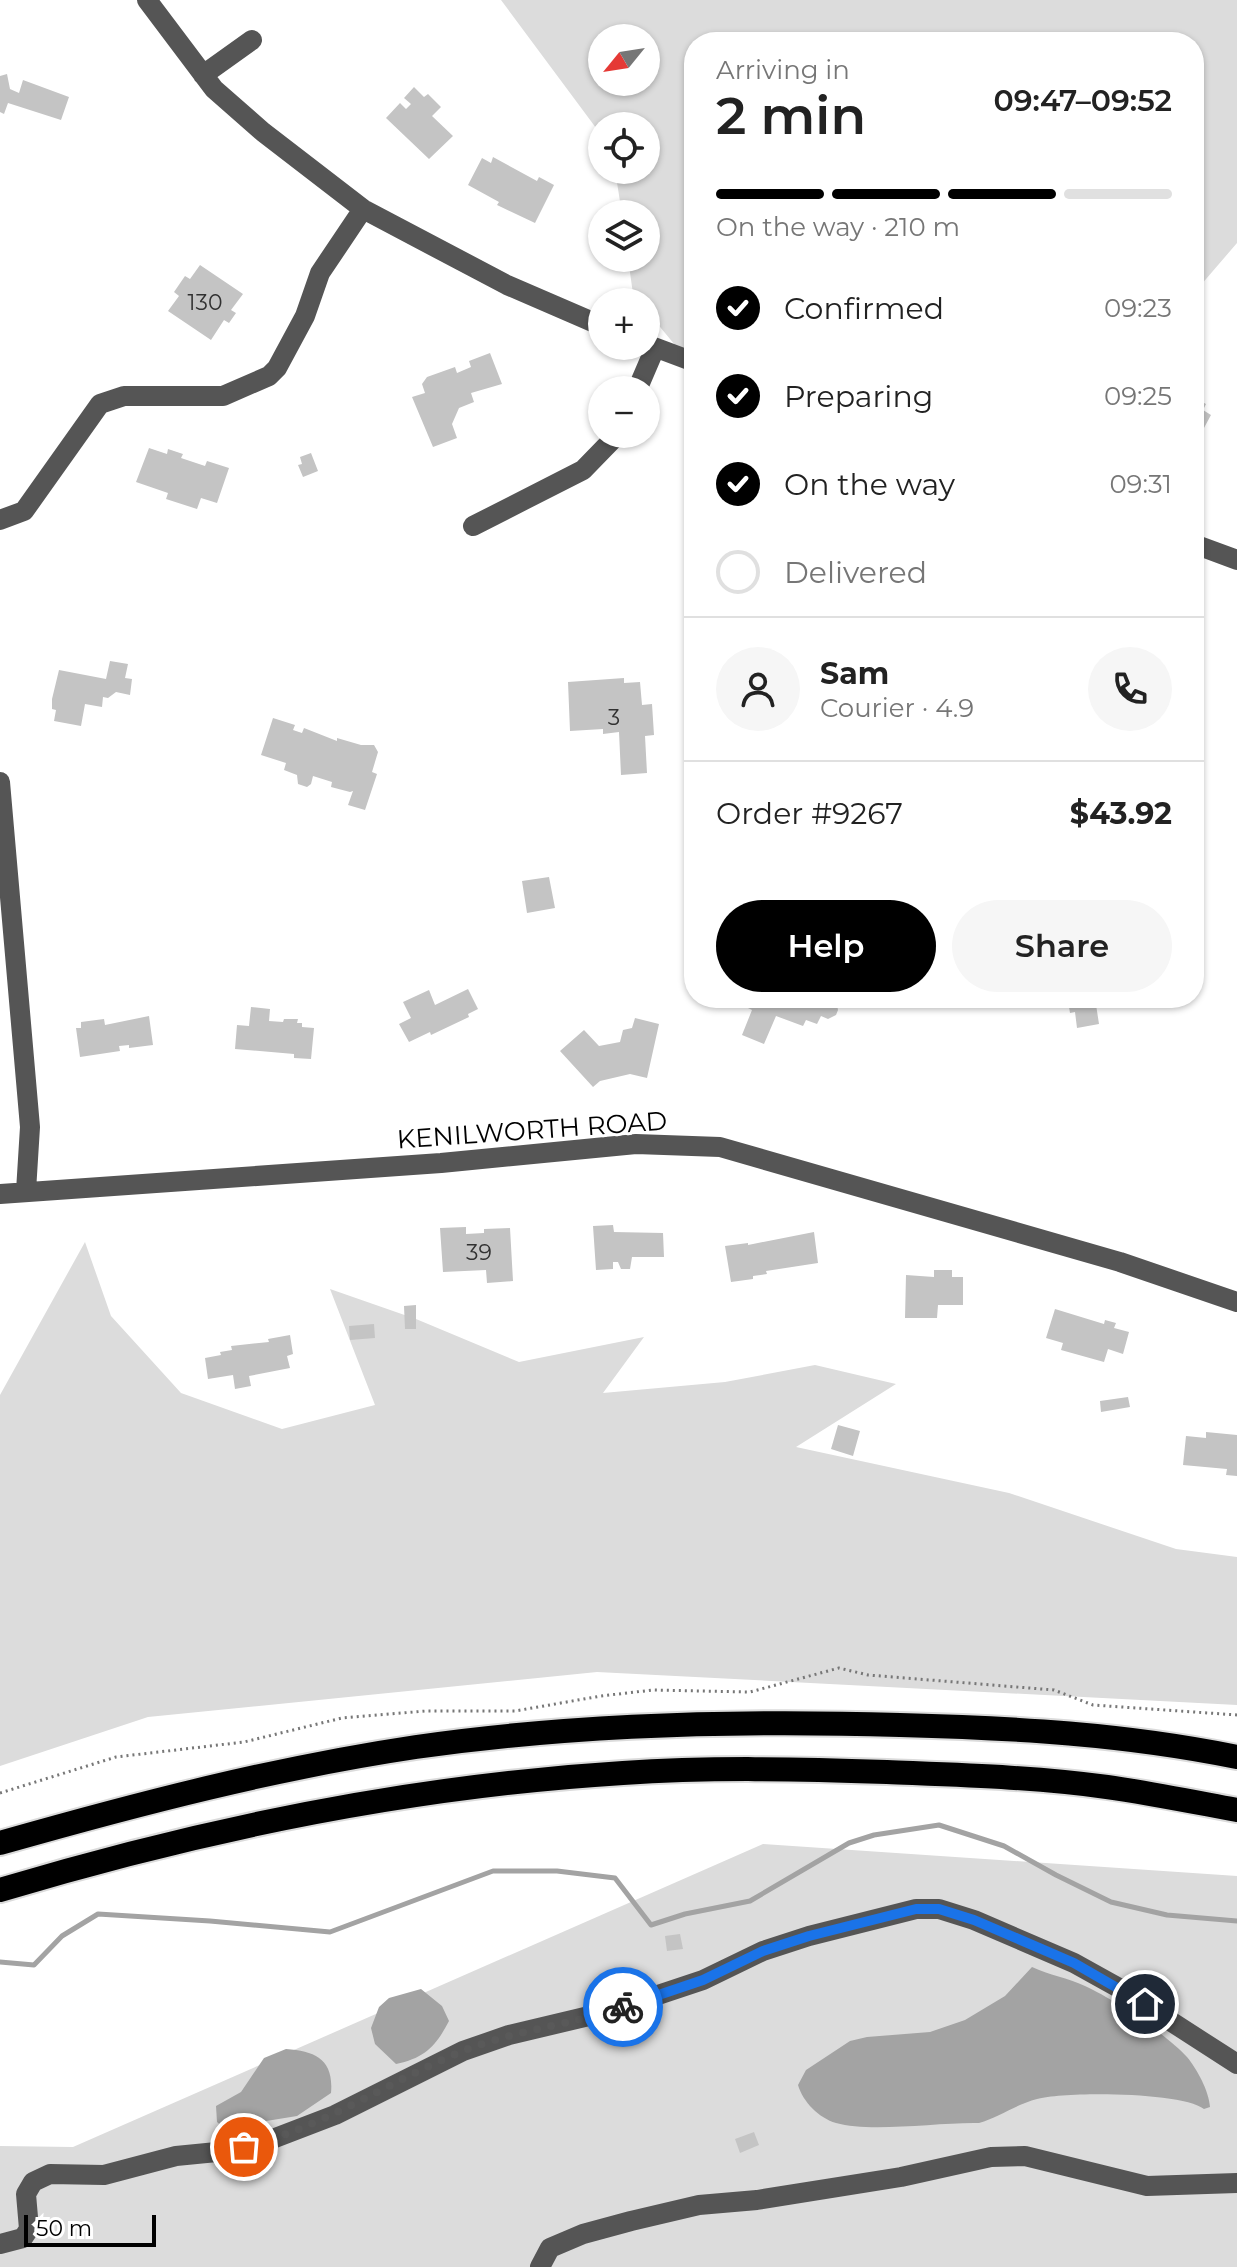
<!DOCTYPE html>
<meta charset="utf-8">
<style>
body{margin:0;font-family:Montserrat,sans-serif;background:#f6f6f6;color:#222;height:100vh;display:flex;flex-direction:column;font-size:30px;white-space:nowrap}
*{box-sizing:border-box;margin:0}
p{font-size:26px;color:#767676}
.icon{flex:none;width:44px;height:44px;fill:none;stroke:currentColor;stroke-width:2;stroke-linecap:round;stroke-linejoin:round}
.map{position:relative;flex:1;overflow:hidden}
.side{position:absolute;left:684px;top:32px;width:520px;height:976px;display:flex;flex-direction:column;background:#fff;border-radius:32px;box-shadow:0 2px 6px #0004}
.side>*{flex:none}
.needle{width:52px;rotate:240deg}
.controls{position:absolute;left:588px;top:24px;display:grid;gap:16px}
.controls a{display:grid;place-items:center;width:72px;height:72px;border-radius:50%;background:#fff;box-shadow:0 2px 6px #0004;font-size:40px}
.scale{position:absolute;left:24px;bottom:20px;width:132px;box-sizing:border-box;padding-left:8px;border:4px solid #000;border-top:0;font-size:22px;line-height:28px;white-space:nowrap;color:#000;-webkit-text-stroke:6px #fff;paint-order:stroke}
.pin{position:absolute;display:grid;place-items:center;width:68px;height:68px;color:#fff;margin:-34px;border:4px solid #fff;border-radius:50%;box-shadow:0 2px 8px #0007}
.courier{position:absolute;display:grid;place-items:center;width:80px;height:80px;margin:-40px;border:6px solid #1a73e8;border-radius:50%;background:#fff;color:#222;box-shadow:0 2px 10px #0007}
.headline em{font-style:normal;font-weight:600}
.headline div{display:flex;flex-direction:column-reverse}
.headline{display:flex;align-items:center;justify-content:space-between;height:136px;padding:0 32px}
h1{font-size:52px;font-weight:600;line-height:60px}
.bar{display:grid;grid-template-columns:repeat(4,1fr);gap:12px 8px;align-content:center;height:96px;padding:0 32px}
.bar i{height:10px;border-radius:6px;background:#e0e0e0}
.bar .selected{background:#000}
.bar p{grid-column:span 4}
.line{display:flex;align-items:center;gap:20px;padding:0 32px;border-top:2px solid #e0e0e0}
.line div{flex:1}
.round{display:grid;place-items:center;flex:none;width:84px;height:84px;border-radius:42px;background:#f6f6f6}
ol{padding:0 32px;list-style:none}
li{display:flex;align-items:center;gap:24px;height:88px}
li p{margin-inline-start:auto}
li .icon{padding:8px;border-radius:50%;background:#000;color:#fff;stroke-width:4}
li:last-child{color:#767676}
li i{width:44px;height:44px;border:4px solid #e0e0e0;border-radius:50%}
.action{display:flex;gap:16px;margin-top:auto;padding:16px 32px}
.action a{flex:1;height:92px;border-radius:48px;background:#000;color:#fff;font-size:32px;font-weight:600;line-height:92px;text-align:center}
.action a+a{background:#f6f6f6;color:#222}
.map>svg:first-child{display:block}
.green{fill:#dcdcdc;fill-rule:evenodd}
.water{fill:#a3a3a3}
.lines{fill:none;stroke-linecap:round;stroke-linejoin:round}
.stream{stroke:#a3a3a3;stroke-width:5}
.building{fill:#c4c4c4}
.highway-casing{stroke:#dbdbdb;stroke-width:28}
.path{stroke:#777;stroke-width:3;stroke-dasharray:2 4;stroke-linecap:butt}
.minor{stroke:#555;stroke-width:20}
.highway{stroke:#000;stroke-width:24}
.done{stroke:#595959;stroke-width:8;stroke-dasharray:0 14.4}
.route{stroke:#1a73e8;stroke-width:10}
.labels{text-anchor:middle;stroke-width:6;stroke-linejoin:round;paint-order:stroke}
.number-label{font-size:22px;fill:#313131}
.street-label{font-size:26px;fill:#000;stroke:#fff}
</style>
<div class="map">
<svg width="1237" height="2267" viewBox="0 0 1237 2267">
<rect width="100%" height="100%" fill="#fff"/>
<path class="green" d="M 501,0 L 1237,0 L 1237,243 L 1194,293 L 1194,42 L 694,42 L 694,368 L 646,310 L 646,302 L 639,302 L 633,294 L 628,258 L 646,258 L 646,214 L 622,214 L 615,170 L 646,170 L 646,126 L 602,126 L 602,136 ZM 602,38 L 646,38 L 646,82 L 602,82 Z
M 85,1242 L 111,1316 L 181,1393 L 282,1429 L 375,1405 L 330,1289 L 416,1319 L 519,1362 L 644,1337 L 603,1393 L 725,1382 L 815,1365 L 896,1384 L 796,1447 L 1009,1493 L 1176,1549 L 1237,1557 L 1237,1705 L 597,1672 L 148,1717 L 0,1766 L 0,1395 Z
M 763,1844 L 1237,1876 L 1237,2267 L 0,2267 L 0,2146 L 73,2147 Z"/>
<path class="water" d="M 1032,1967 C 1049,1975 1068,1978 1085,1986 C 1112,1998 1167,2035 1187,2057 C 1197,2069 1209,2091 1210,2107 L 1204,2109 C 1183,2092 1066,2091 1037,2099 C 1017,2104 999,2117 979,2123 C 939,2122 871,2133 836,2123 C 819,2118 803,2102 798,2085 L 806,2070 L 850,2041 L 867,2037 L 930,2032 L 965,2020 L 1005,1996 Z
M 421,1989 L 442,2006 L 449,2021 C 436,2046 425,2058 396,2064 L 375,2044 L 371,2028 L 379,2007 L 389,1998 Z
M 286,2049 C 316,2051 334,2060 331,2093 L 297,2116 L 224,2128 L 217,2122 L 216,2106 L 241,2092 L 264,2058 Z"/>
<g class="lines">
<path class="stream" d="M 0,1962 L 34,1965 L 62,1936 L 98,1914 L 210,1921 L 330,1932 L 493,1871 L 557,1871 L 615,1878 L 651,1925 L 685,1914 L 750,1901 L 849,1843 L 874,1835 L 939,1825 L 1004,1846 L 1056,1875 L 1111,1902 L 1167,1915 L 1237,1921"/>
</g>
<path class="building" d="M 7,74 L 10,89 L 19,93 L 23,80 L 69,97 L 61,120 L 8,103 L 4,114 L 0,112 L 0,76 Z
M 414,87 L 424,97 L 428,94 L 441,107 L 432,116 L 453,136 L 429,159 L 386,118 L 400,103 L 406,109 L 411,104 L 404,98 Z
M 493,157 L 537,181 L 539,177 L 554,185 L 535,223 L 497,205 L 499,202 L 468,185 L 482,158 L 491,163 Z
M 200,265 L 243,294 L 231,310 L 236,313 L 229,323 L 224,320 L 211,340 L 168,311 L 179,296 L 174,292 L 185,276 L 190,279 Z
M 490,353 L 502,384 L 471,393 L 474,402 L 459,408 L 452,424 L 457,438 L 433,447 L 412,397 L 425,393 L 422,384 L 427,377 L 455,367 L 457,373 L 471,367 L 469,361 Z
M 1195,398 L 1206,404 L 1203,410 L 1211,415 L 1198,439 L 1194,437 Z
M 149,448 L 167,454 L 168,449 L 183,454 L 181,458 L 205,466 L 207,461 L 229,468 L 217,503 L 201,498 L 197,509 L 166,499 L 168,493 L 136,482 Z
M 311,453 L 318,471 L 303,477 L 298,465 L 302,464 L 300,457 Z
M 110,661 L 128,664 L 125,678 L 132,679 L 130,695 L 116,692 L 108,698 L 103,697 L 102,707 L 85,704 L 81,726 L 54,721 L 56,710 L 52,709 L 52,699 L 59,670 L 106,679 Z
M 624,678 L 624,683 L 640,682 L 642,705 L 652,704 L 654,735 L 645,736 L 647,773 L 621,775 L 619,732 L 603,734 L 603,729 L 570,731 L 568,682 Z
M 273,718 L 295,725 L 293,730 L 302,733 L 304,728 L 337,741 L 337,738 L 361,745 L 374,745 L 378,752 L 372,772 L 377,774 L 365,810 L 348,805 L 353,791 L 350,792 L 331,787 L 332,782 L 313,776 L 311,784 L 307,787 L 298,784 L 297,775 L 284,770 L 286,763 L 261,755 Z
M 549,877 L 555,908 L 527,913 L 522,881 Z
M 468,989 L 478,1009 L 468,1014 L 469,1017 L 431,1035 L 430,1032 L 409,1042 L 399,1024 L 411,1018 L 403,1002 L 429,990 L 435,1005 Z
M 752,998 L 832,998 L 836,1000 L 838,1010 L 836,1015 L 828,1019 L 821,1016 L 817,1024 L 806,1020 L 803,1026 L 776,1016 L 764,1044 L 742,1035 L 752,1010 L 748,1008 Z
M 1057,998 L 1095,998 L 1099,1024 L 1077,1028 L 1075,1012 L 1070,1013 L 1068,1001 L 1058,1003 Z
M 251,1007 L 270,1009 L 269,1021 L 283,1022 L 284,1019 L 298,1019 L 297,1023 L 302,1023 L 302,1027 L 314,1028 L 311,1059 L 294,1058 L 294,1054 L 235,1049 L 237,1025 L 249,1026 Z
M 149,1016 L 153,1045 L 129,1048 L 129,1045 L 119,1046 L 120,1051 L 80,1057 L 76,1028 L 81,1028 L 81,1022 L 104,1019 L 105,1025 Z
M 635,1018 L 659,1024 L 647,1078 L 630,1074 L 600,1081 L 593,1087 L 560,1051 L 584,1030 L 599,1046 L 620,1042 L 623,1030 L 632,1028 Z
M 613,1225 L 614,1232 L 663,1233 L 664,1257 L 632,1257 L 630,1269 L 621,1269 L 618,1262 L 613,1262 L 613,1269 L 596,1270 L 593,1226 Z
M 466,1227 L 466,1234 L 484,1233 L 484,1229 L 510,1228 L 513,1281 L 487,1283 L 486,1270 L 443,1272 L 440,1228 Z
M 814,1232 L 818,1263 L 766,1271 L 767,1274 L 753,1276 L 753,1279 L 731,1282 L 725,1246 L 748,1243 L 748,1245 L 753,1244 Z
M 934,1270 L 952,1270 L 952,1277 L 963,1277 L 963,1305 L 938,1305 L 937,1318 L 905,1318 L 906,1275 L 934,1277 Z
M 416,1305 L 416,1329 L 405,1329 L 404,1306 Z
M 1055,1309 L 1104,1324 L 1105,1320 L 1116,1323 L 1114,1328 L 1129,1332 L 1123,1354 L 1108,1349 L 1104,1362 L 1061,1350 L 1063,1343 L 1046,1338 Z
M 374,1324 L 375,1338 L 350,1340 L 349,1326 Z
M 290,1335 L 293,1354 L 287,1356 L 290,1368 L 249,1376 L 251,1386 L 235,1389 L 233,1375 L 208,1379 L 205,1358 L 221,1355 L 220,1352 L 232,1350 L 231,1346 L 269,1342 L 268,1339 Z
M 1128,1397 L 1130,1407 L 1101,1412 L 1100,1401 Z
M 838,1425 L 860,1431 L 853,1456 L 831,1449 Z
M 1206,1432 L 1237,1435 L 1237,1476 L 1226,1475 L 1227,1469 L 1183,1465 L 1186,1436 L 1206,1438 Z
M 680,1934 L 683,1949 L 667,1951 L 665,1936 Z
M 754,2132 L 759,2145 L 740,2153 L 735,2139 Z"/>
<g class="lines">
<defs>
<path id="highway" d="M 0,1843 C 137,1804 275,1768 416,1747 C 576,1724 738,1720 900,1725 C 1015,1728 1124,1734 1237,1757
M 0,1890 C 203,1829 411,1786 623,1773 C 710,1767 800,1769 887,1772 C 960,1775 1035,1777 1107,1787 C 1150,1793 1194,1802 1237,1810"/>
</defs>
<use href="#highway" class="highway-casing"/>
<path class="path" d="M 0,1793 L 116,1757 L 244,1742 L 342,1718 L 426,1711 L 515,1711 L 601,1696 L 653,1690 L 750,1692 L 839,1668 L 868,1675 L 1054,1690 L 1093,1705 L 1237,1715"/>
<path class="minor" d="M 147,0 L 214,89 L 263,132 L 363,209 L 507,285 L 602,326
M 203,75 L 252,40
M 646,344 L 694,362
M 637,390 L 655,348
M 0,520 L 24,511 L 100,404 L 124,396 L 223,396 L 269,376 L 277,368 L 305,316 L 320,273 L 363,209
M 473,526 L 583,470 L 618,434
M 1194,544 L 1237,560
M 0,782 L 30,1127 L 26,1191
M 0,1194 L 441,1163 L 636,1144 L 720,1147 L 1120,1262 L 1237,1302
M 0,2244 L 23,2238 L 29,2229 L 26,2194 L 33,2182 L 50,2174 L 104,2175 L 176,2156 L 227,2151 L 262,2143 L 335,2115 L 463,2051 L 509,2035 L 610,2011 L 703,1980 L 763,1951 L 809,1936 L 916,1909 L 939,1909 L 974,1920 L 1074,1963 L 1119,1988 L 1237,2064
M 540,2267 L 550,2248 L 583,2234 L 631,2221 L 699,2205 L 757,2200 L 901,2177 L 991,2157 L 1025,2156 L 1147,2186 L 1237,2183"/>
<use href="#highway" class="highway"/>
</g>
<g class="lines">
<path class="done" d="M 244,2147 C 323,2128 389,2081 463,2051 C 515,2030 571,2025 623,2007"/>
<path class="route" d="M 623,2007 L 703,1980 L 763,1951 L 809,1936 L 916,1909 L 939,1909 L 974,1920 L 1074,1963 L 1145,2004"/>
</g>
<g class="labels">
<g class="number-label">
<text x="205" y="310">130</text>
<text x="614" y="725">3</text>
<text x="479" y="1260">39</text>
</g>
<g class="street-label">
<text transform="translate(532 1130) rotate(-4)" y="9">KENILWORTH ROAD</text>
</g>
</g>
</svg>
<div class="controls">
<a><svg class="needle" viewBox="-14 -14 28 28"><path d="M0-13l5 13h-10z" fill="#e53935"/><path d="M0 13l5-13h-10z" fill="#767676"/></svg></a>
<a><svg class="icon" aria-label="locate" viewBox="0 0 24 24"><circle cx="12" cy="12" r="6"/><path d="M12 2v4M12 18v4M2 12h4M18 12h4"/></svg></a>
<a><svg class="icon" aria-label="layers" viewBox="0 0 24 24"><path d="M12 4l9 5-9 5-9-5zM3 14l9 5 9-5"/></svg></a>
<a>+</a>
<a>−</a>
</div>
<div class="scale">50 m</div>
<div class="pin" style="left:244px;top:2147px;background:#ea580c"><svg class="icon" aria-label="bag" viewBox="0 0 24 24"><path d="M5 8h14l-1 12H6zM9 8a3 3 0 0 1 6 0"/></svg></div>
<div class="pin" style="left:1145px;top:2004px;background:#1f2937"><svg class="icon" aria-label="home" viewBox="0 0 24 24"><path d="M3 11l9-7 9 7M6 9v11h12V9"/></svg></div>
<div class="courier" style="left:623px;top:2007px"><svg class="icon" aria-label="bike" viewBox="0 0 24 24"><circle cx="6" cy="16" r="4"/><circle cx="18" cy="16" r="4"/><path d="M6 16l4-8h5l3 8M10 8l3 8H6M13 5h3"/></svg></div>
<section class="side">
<div class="headline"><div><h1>2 min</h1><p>Arriving in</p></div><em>09:47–09:52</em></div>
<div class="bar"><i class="selected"></i><i class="selected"></i><i class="selected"></i><i></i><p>On the way · 210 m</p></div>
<ol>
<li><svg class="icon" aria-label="check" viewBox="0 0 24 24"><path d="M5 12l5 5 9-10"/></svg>Confirmed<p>09:23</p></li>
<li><svg class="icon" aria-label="check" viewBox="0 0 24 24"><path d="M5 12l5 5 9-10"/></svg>Preparing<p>09:25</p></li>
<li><svg class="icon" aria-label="check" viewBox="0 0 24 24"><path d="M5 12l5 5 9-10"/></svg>On the way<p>09:31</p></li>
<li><i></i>Delivered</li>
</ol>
<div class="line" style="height:144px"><a class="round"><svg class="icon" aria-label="person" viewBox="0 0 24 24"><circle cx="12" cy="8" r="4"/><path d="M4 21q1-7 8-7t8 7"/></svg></a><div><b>Sam</b><p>Courier · 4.9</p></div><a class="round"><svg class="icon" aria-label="phone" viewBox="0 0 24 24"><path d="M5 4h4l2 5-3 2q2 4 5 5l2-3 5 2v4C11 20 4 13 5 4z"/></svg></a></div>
<div class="line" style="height:104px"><div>Order #9267</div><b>$43.92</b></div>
<div class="action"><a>Help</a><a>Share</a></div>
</section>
</div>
